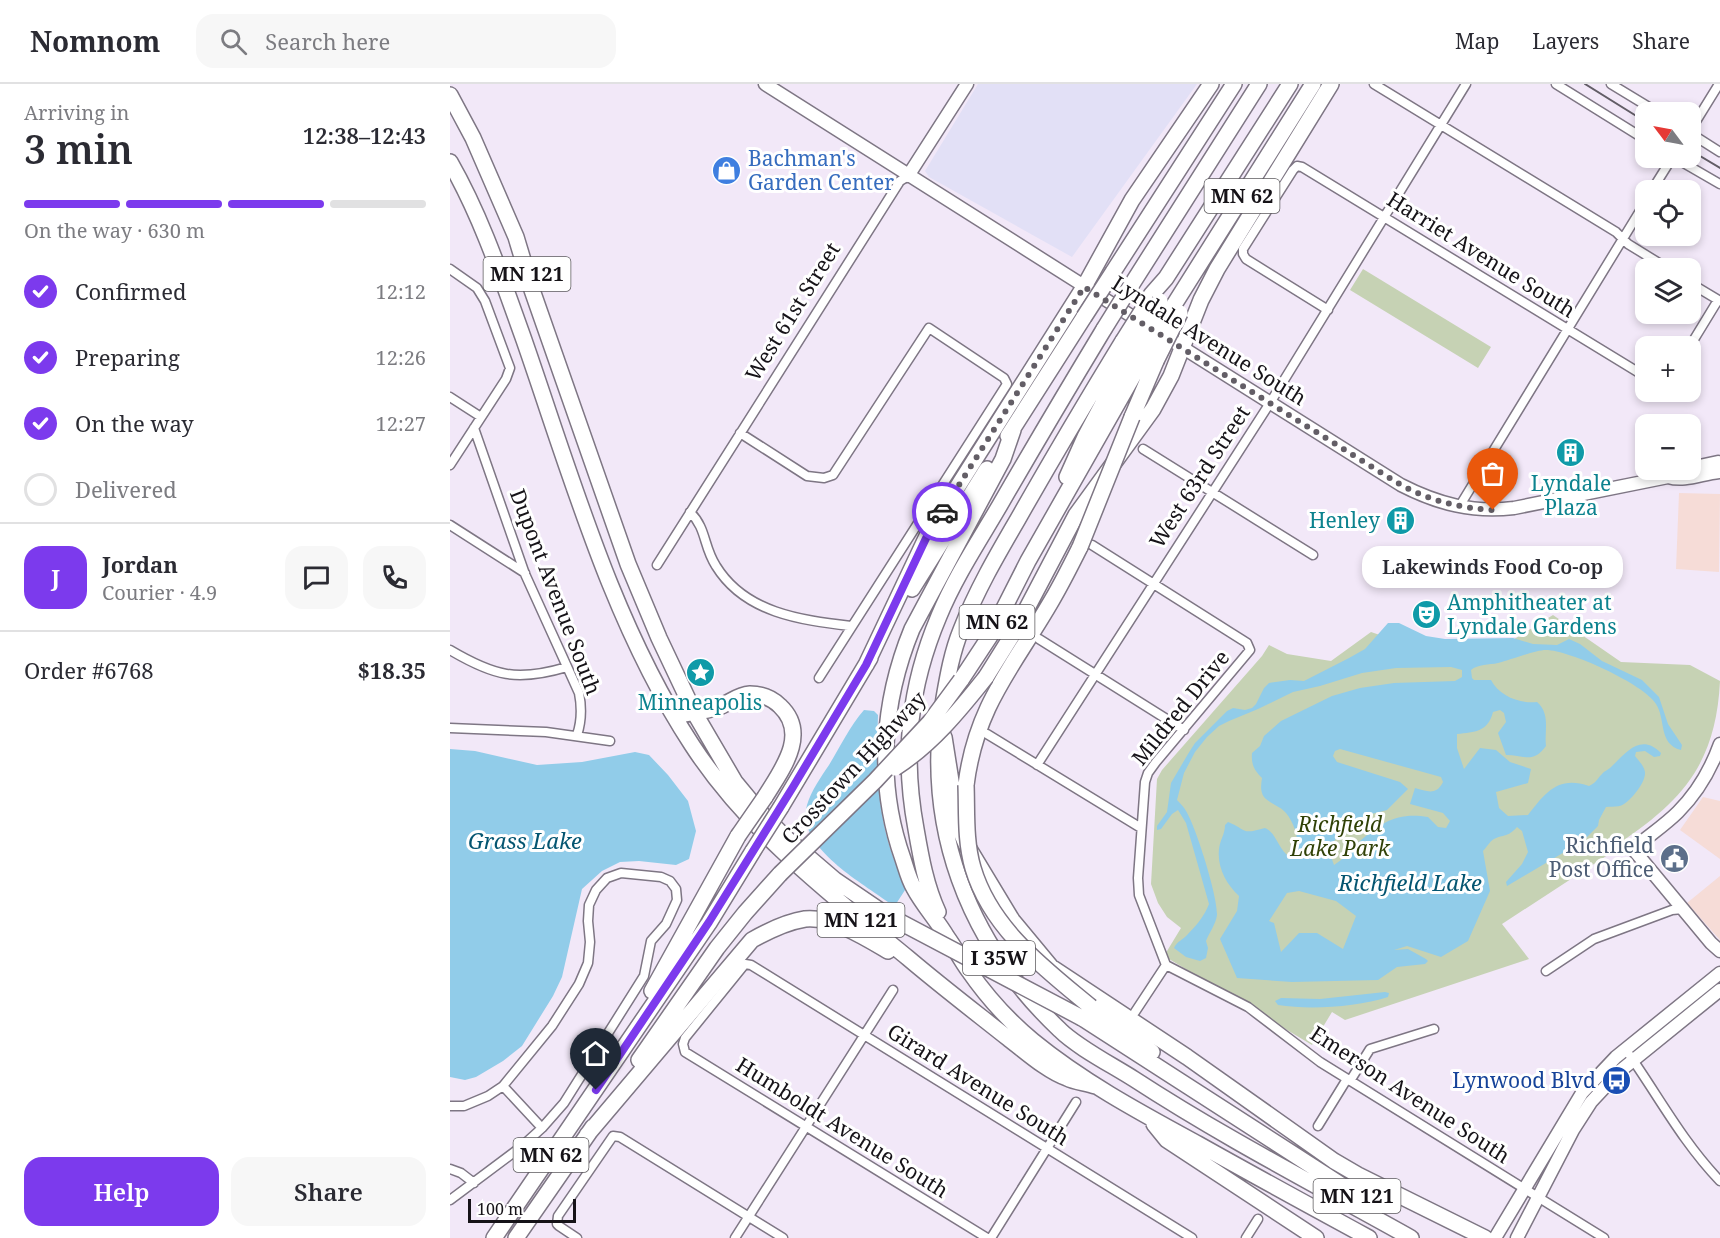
<!DOCTYPE html>
<meta charset="utf-8">
<style>
body{margin:0;font-family:"Noto Serif",serif;background:#f7f7f7;color:#2b2b33;height:100vh;display:flex;flex-direction:column;font-size:22px;white-space:nowrap}
*{box-sizing:border-box;margin:0}
p{font-size:20px;color:#7c7c81}
.icon{flex:none;width:33px;height:33px;fill:none;stroke:currentColor;stroke-width:2;stroke-linecap:round;stroke-linejoin:round}
.map{position:relative;flex:1;overflow:hidden}
.details{display:flex;flex-direction:column;background:#fff;width:450px}
.details>*{flex:none}
.needle{width:39px;rotate:302deg}
.buttons{position:absolute;left:1185px;top:18px;display:grid;gap:12px}
.buttons a{display:grid;place-items:center;width:66px;height:66px;border-radius:12px;background:#fff;box-shadow:0 3px 9px #0003;font-size:30px}
.scale{position:absolute;left:18px;bottom:15px;width:108px;box-sizing:border-box;padding-left:6px;border:3px solid #161318;border-top:0;font-size:16px;line-height:21px;white-space:nowrap;color:#161318;-webkit-text-stroke:4px #fff;paint-order:stroke}
.pin{position:absolute;display:grid;place-items:center;width:51px;height:51px;color:#fff;margin:-62px -26px;border-radius:50% 50% 50% 0;rotate:-45deg;box-shadow:0 0 6px #0007}
.pin .icon{rotate:45deg}
.courier{position:absolute;display:grid;place-items:center;width:60px;height:60px;margin:-30px;border:4px solid #7c3aed;border-radius:50%;background:#fff;color:#222;box-shadow:0 2px 8px #0007}
.bubble{position:absolute;height:42px;border-radius:18px;background:#fff;box-shadow:0 3px 9px #0003;font-size:20px;font-weight:600;line-height:42px;text-align:center}
.summary em{font-style:normal;font-weight:600}
.summary div{display:flex;flex-direction:column-reverse}
.summary{display:flex;align-items:center;justify-content:space-between;height:102px;padding:0 24px}
h1{font-size:39px;font-weight:600;line-height:45px}
.bar{display:grid;grid-template-columns:repeat(4,1fr);gap:9px 6px;align-content:center;height:72px;padding:0 24px}
.bar i{height:8px;border-radius:4px;background:#e1e1e2}
.bar .selected{background:#7c3aed}
.bar p{grid-column:span 4}
.line{display:flex;align-items:center;gap:15px;padding:0 24px;border-top:2px solid #e1e1e2}
.line div{flex:1}
.round{display:grid;place-items:center;flex:none;width:63px;height:63px;border-radius:18px;background:#f7f7f7}
ol{padding:0 24px;list-style:none}
li{display:flex;align-items:center;gap:18px;height:66px}
li p{margin-inline-start:auto}
li .icon{padding:6px;border-radius:50%;background:#7c3aed;color:#fff;stroke-width:4}
li:last-child{color:#7c7c81}
li i{width:33px;height:33px;border:3px solid #e1e1e2;border-radius:50%}
.button{display:flex;gap:12px;margin-top:auto;padding:12px 24px}
.button a{flex:1;height:69px;border-radius:18px;background:#7c3aed;color:#fff;font-size:24px;font-weight:600;line-height:69px;text-align:center}
.button a+a{background:#f7f7f7;color:#2b2b33}
header{display:flex;align-items:center;gap:36px;box-sizing:border-box;height:84px;padding:0 30px;background:#fff;border-bottom:2px solid #e1e1e2}
header strong{font-size:28px}
nav{display:flex;gap:33px;margin-inline-start:auto;font-size:21px}
.search{width:420px;height:54px;background:#f7f7f7;display:flex;align-items:center;gap:15px;box-sizing:border-box;padding:0 21px;border-radius:18px;color:#7c7c81;font-size:22px}
main{display:flex;flex:1;min-height:0}
.map>svg:first-child{display:block}
.commercial{fill:#f6dcd7}
.industrial{fill:#e2e0f6}
.green{fill:#c6d2b4}
.water{fill:#91cce9;fill-rule:evenodd}
.lines{fill:none;stroke-linecap:round;stroke-linejoin:round}
.street-casing{stroke:#7e7684;stroke-width:11}
.secondary-casing{stroke:#7e7684;stroke-width:15}
.highway-casing{stroke:#7e7684;stroke-width:18}
.street{stroke:#fff;stroke-width:8}
.secondary{stroke:#fff;stroke-width:12}
.highway{stroke:#fff;stroke-width:15}
.rail{stroke:#625d66;stroke-width:2}
.highway-bridge-casing{stroke:#7e7684;stroke-width:18;stroke-linecap:butt}
.highway-bridge{stroke:#fff;stroke-width:15}
.done{stroke:#635e66;stroke-width:6;stroke-dasharray:0 10.8}
.route{stroke:#7c3aed;stroke-width:8}
.labels{text-anchor:middle;stroke-width:6;stroke-linejoin:round;paint-order:stroke}
.shield{fill:#fff;stroke:#5c5a5d;stroke-width:1.5}
.shield-label{font-size:20px;font-weight:bold;fill:#161318}
.shop-label{font-size:21px;fill:#366cbe;stroke:#fff;text-anchor:start}
.street-label{font-size:21px;fill:#161318;stroke:#fff}
.culture-label{font-size:21px;fill:#0d838f;stroke:#fff}
.park-label{font-size:21px;font-style:italic;fill:#304107;stroke:#fff}
.service-label{font-size:21px;fill:#4e5e75;stroke:#fff;text-anchor:end}
.transit-label{font-size:21px;fill:#164399;stroke:#fff;text-anchor:end}
.water-label{font-size:22px;font-style:italic;fill:#045571;stroke:#fff}
</style>
<header>
<strong>Nomnom</strong>
<div class="search"><svg class="icon" aria-label="search" viewBox="0 0 24 24"><circle cx="10" cy="10" r="6"/><path d="M15 15l6 6"/></svg>Search here</div>
<nav><a>Map</a><a>Layers</a><a>Share</a></nav>
</header>
<main>
<section class="details">
<div class="summary"><div><h1>3 min</h1><p>Arriving in</p></div><em>12:38–12:43</em></div>
<div class="bar"><i class="selected"></i><i class="selected"></i><i class="selected"></i><i></i><p>On the way · 630 m</p></div>
<ol>
<li><svg class="icon" aria-label="check" viewBox="0 0 24 24"><path d="M5 12l5 5 9-10"/></svg>Confirmed<p>12:12</p></li>
<li><svg class="icon" aria-label="check" viewBox="0 0 24 24"><path d="M5 12l5 5 9-10"/></svg>Preparing<p>12:26</p></li>
<li><svg class="icon" aria-label="check" viewBox="0 0 24 24"><path d="M5 12l5 5 9-10"/></svg>On the way<p>12:27</p></li>
<li><i></i>Delivered</li>
</ol>
<div class="line" style="height:108px"><b class="round" style="background:#7c3aed;color:#fff">J</b><div><b>Jordan</b><p>Courier · 4.9</p></div><a class="round"><svg class="icon" aria-label="chat" viewBox="0 0 24 24"><path d="M4 5h16v11H9l-5 4z"/></svg></a><a class="round"><svg class="icon" aria-label="phone" viewBox="0 0 24 24"><path d="M5 4h4l2 5-3 2q2 4 5 5l2-3 5 2v4C11 20 4 13 5 4z"/></svg></a></div>
<div class="line" style="height:78px"><div>Order #6768</div><b>$18.35</b></div>
<div class="button"><a>Help</a><a>Share</a></div>
</section>
<div class="map">
<svg width="1270" height="1154" viewBox="0 0 1270 1154">
<rect width="100%" height="100%" fill="#f2e8f8"/>
<path class="commercial" d="M 1229,409 L 1270,410 L 1269,488 L 1226,485 Z
M 1253,713 L 1270,717 L 1270,775 L 1230,746 Z
M 1270,792 L 1270,856 L 1237,819 Z"/>
<path class="industrial" d="M 528,0 L 747,0 L 622,173 L 479,93 L 475,87 Z"/>
<path class="green" d="M 913,185 L 1041,263 L 1028,284 L 900,206 Z
M 1103,531 L 1171,578 L 1240,581 L 1270,597 C 1266,678 1234,716 1168,760 L 1170,763 L 1052,840 L 1079,875 L 895,936 L 882,928 L 862,961 L 714,872 L 731,844 L 717,833 L 708,819 L 701,800 L 707,695 L 712,686 L 812,572 L 819,561 L 837,570 L 881,577 L 921,548 L 1021,582 Z"/>
<path class="water" d="M 938,539 L 949,539 L 976,552 L 995,555 L 1063,554 L 1083,560 L 1107,561 L 1119,555 L 1130,560 L 1152,577 L 1192,596 L 1209,613 L 1218,640 L 1232,661 L 1231,666 C 1208,660 1216,635 1206,620 C 1194,600 1119,566 1096,566 C 1085,566 1061,576 1048,579 C 1039,581 1028,580 1021,586 L 1022,594 L 1024,596 L 1041,596 C 1049,612 1070,620 1087,618 C 1101,630 1094,648 1096,662 C 1083,680 1075,671 1056,671 L 1048,649 L 1056,638 L 1054,629 L 1050,626 L 1043,628 C 1038,648 1025,648 1007,650 L 1007,664 L 1014,685 L 1030,664 L 1046,666 L 1060,678 L 1081,685 L 1078,699 L 1046,708 L 1049,724 L 1058,732 L 1078,731 C 1095,709 1108,691 1139,702 C 1146,699 1147,695 1152,690 C 1154,687 1158,686 1160,684 C 1175,670 1190,648 1211,669 L 1210,672 L 1204,673 L 1195,667 L 1186,668 L 1185,672 C 1189,677 1194,682 1195,688 C 1196,698 1182,715 1174,720 C 1169,724 1162,722 1156,723 L 1149,736 L 1148,742 L 1133,757 L 1057,802 L 1056,798 L 1072,780 L 1078,768 L 1072,747 L 1067,743 C 1057,754 1054,750 1044,755 C 1040,757 1036,764 1033,767 L 1040,807 L 1018,857 L 991,873 L 957,862 L 944,866 L 958,865 L 976,875 L 978,877 L 975,880 L 947,883 L 928,896 L 842,898 L 787,894 L 770,855 L 787,827 L 789,812 C 776,800 767,783 769,765 C 770,756 775,750 775,741 L 778,738 C 798,746 790,751 815,744 C 827,749 828,766 840,773 C 855,766 844,736 834,727 C 829,722 819,719 814,713 C 810,707 811,701 812,694 C 804,686 801,680 802,669 L 810,662 L 814,652 L 831,637 L 882,612 L 910,604 L 944,599 L 1005,597 L 1012,593 L 1012,586 L 1001,583 L 946,584 L 912,589 L 870,602 L 843,608 L 808,625 L 779,637 L 769,642 L 757,653 L 745,668 L 734,689 L 727,716 C 730,719 734,723 736,727 C 746,743 768,813 767,831 C 766,840 759,849 756,857 L 758,864 L 756,874 L 750,877 L 736,873 L 724,864 C 727,857 733,856 738,850 C 746,842 755,831 759,820 L 736,739 L 728,726 L 722,730 L 711,745 L 707,746 L 707,742 L 717,728 L 721,699 L 738,670 L 745,659 L 777,627 L 783,624 L 795,626 L 802,624 L 806,620 L 814,604 L 819,599 L 840,596 L 854,597 L 899,574 L 915,565 ZM 890,665 L 991,693 L 993,698 C 986,712 977,707 965,704 L 960,720 L 993,729 L 1000,737 L 996,744 L 988,743 L 978,733 C 948,728 931,738 909,758 C 901,766 894,775 884,781 L 878,764 L 892,748 L 914,732 L 937,726 L 958,705 L 950,698 L 887,678 L 883,672 L 885,667 ZM 849,807 L 886,817 L 906,832 L 893,865 L 867,849 L 849,849 L 831,868 L 824,839 L 819,837 L 837,809 Z
M 414,626 L 424,627 L 428,631 C 426,690 427,750 457,803 L 446,820 L 438,818 C 411,798 345,762 357,721 C 361,707 371,693 379,681 C 390,663 400,642 414,626 Z
M 0,665 L 25,667 L 87,681 L 132,678 L 185,668 L 199,671 L 218,691 L 238,717 L 246,747 L 239,775 L 226,781 L 189,777 L 170,778 L 152,787 L 132,805 L 112,893 L 103,912 L 72,962 L 53,977 L 26,993 L 15,996 L 0,993 Z
M 935,908 L 939,909 L 938,913 C 907,923 860,926 828,921 L 825,917 L 831,914 L 870,915 Z"/>
<g class="lines">
<defs>
<path id="street" d="M 924,0 L 1166,148 L 1178,160 L 1217,184
M 1106,0 L 1196,56
M 1161,0 L 1207,28
M 1240,47 L 1269,0
M 1240,49 L 1270,68
M 1225,74 L 1270,100
M 1202,106 L 1222,74
M 0,185 L 27,204 L 35,217 L 60,284 L 56,295 L 0,381
M 1240,199 L 1270,217
M 878,226 L 796,175 L 793,170 L 793,165 L 843,86 L 847,82 L 852,83 L 1196,293
M 1240,262 L 1268,216
M 0,313 L 31,333
M 24,344 L 75,490 L 129,609 C 132,624 132,636 127,651
M 290,349 L 357,392 L 374,394 L 383,391 L 479,244 L 554,294 L 557,300 L 369,594
M 693,365 L 863,471
M 1009,423 L 1196,117
M 240,428 C 257,445 253,462 266,482 C 295,529 350,536 401,542
M 0,441 L 75,489
M 642,461 L 797,559 L 800,566 L 706,678 L 698,689 L 695,698 L 688,794 L 689,811 L 716,881
M 207,481 L 450,97 L 458,92
M 589,555 L 734,646
M 0,566 C 44,592 67,598 117,583
M 0,644 L 96,648 L 160,657
M 537,650 L 691,744
M 587,681 L 820,319 L 1016,0
M 716,881 L 798,923 L 870,978 L 1154,1154
M 1096,887 L 1144,855 L 1222,826 L 1233,825
M 685,928 L 716,881
M 1176,966 C 1208,1011 1231,1056 1270,1097
M 900,997 L 920,965 L 984,945
M 53,1002 L 92,1044
M 0,1022 L 14,1022 L 38,1012 L 53,1002 L 102,942 L 129,900 L 138,879 L 140,858 L 138,837 L 139,821 L 146,806 L 157,794 L 171,789 L 211,793 L 220,797 L 226,805 L 227,816 L 216,840 L 201,857 L 194,892 L 114,1019 L 92,1044 L 71,1063 L 0,1116
M 868,1042 L 897,995
M 0,1085 L 11,1089 L 24,1099
M 127,1154 L 109,1142 L 107,1140 L 108,1132 L 163,1052 L 170,1053 L 333,1154
M 285,1154 L 443,906
M 537,1154 L 235,968 L 233,960 L 235,954 L 295,880 L 301,881 L 742,1154
M 541,1154 L 626,1018
M 796,1154 L 808,1135"/>
<path id="secondary" d="M 315,0 L 694,240
M 458,92 L 517,0
M 711,250 L 951,401 C 988,420 1023,429 1064,424 L 1218,393 L 1233,386
M 1240,384 L 1268,378
M 1218,393 C 1235,398 1251,390 1269,388
M 1270,660 C 1261,685 1247,709 1228,728 C 1214,742 1198,752 1183,765 L 1261,859 L 1270,867
M 1045,1154 L 1132,1009 L 1166,973 L 1270,889
M 1067,1154 L 1123,1046 L 1141,1018 L 1170,987 L 1270,906"/>
<path id="highway" d="M 0,11 L 23,54 L 66,153 L 82,206 L 178,480 L 209,554 L 244,628 L 285,698 L 309,727 L 336,754 L 385,796 L 435,830
M 0,78 C 32,134 52,195 74,256 C 121,391 163,541 242,661 C 298,747 380,810 458,874 C 491,902 525,928 559,955 C 575,967 597,987 617,994 C 625,998 636,999 645,1002
M 663,188 L 784,0
M 682,200 L 809,0
M 701,211 L 716,194 L 840,0
M 722,224 L 863,0
M 673,257 C 637,316 602,375 568,435 C 547,471 526,507 511,546 C 502,568 498,591 494,614 C 473,742 517,858 610,946 C 627,963 662,981 684,995 C 773,1053 868,1102 961,1154
M 682,333 L 706,277
M 563,346 L 553,375 L 462,545 C 432,618 426,699 453,775 C 456,784 459,796 464,804 C 473,821 487,836 497,853 C 505,864 511,876 519,887 C 537,913 559,937 583,957 C 633,998 691,1029 748,1060 C 805,1092 862,1123 919,1154
M 558,352 L 634,233
M 617,393 L 635,353 L 683,263
M 462,505 L 537,385
M 416,581 L 479,448 L 634,203 L 682,116 L 761,0
M 536,593 L 566,545 L 626,431 L 703,325 L 721,292 L 751,216 L 767,185 L 881,0
M 511,596 L 540,552 L 578,477 L 695,271
M 234,630 C 245,628 256,627 266,624 C 279,620 286,611 300,610 C 311,610 322,614 330,622 C 360,650 331,687 315,713
M 494,653 L 508,741 L 516,760 L 562,836 L 601,883 L 737,973 L 884,1077 L 908,1091 L 1035,1154
M 516,701 C 526,621 564,582 602,516 C 612,499 621,481 630,463
M 331,723 L 420,574
M 488,828 C 476,802 471,774 466,745 C 452,670 459,603 489,532 C 505,493 529,457 550,421 C 584,362 619,303 654,245
M 202,907 L 288,752
M 641,923 L 702,968
M 632,934 L 927,1124
M 189,976 L 267,864 L 295,829 L 330,790
M 704,1040 L 717,1056 L 866,1154
M 137,1051 L 302,856 C 318,847 336,838 355,835 C 381,832 416,854 438,867
M 44,1154 L 259,839 L 303,767
M 66,1154 L 143,1043"/>
</defs>
<use href="#street" class="street-casing"/>
<use href="#secondary" class="secondary-casing"/>
<use href="#highway" class="highway-casing"/>
<use href="#street" class="street"/>
<use href="#secondary" class="secondary"/>
<use href="#highway" class="highway"/>
<path class="rail" d="M 1135,0 L 1196,38
M 1240,66 L 1270,84"/>
<defs>
<path id="highway-bridge" d="M 634,233 L 663,188
M 654,245 L 682,200
M 673,257 L 697,219
M 683,263 L 710,217
M 695,271 L 722,224
M 706,277 L 730,229
M 630,463 L 682,333
M 445,684 C 482,660 509,627 536,593
M 516,701 C 517,728 515,757 523,784 C 541,845 594,884 641,923
M 288,752 L 315,713
M 303,767 L 331,723
M 330,790 L 425,697 L 480,638 L 511,596
M 435,830 L 632,934"/>
</defs>
<use href="#highway-bridge" class="highway-bridge-casing"/>
<use href="#highway-bridge" class="highway-bridge"/>
</g>
<g class="lines">
<path class="done" d="M 492,428 L 634,203 L 951,401 C 981,417 1010,424 1043,426"/>
<path class="route" d="M 146,1006 L 259,838 L 343,703 L 416,581 L 479,448 L 492,428"/>
</g>
<defs>
<symbol id="shop-disc" viewBox="-11 -11 22 22"><circle r="9.5" fill="#3f7fe0" stroke="#fff"/><path d="M-5-2.5h2.3a2.7 3.5 0 0 1 5.4 0H5L5.5 6h-11ZM-1.5-2.5h3a1.5 2.3 0 0 0-3 0Z" fill="#fff"/></symbol>
<symbol id="building-disc" viewBox="-11 -11 22 22"><circle r="9.5" fill="#0f9aa8" stroke="#fff"/><path d="M-4-6H4V6H1V3H-1V6H-4ZM-2.5-4.3h1.7v1.8h-1.7ZM.8-4.3h1.7v1.8H.8ZM-2.5-1h1.7V.8h-1.7ZM.8-1h1.7V.8H.8Z" fill="#fff"/></symbol>
<symbol id="theatre-disc" viewBox="-11 -11 22 22"><circle r="9.5" fill="#0f9aa8" stroke="#fff"/><path d="M-5-5.5Q0-4 5-5.5V0Q5 5 0 6Q-5 5-5 0ZM-3.3-2.5H-1v1.5H-3.3ZM1-2.5H3.3v1.5H1ZM-2.8 1Q0 5.5 2.8 1Z" fill="#fff"/></symbol>
<symbol id="sight-disc" viewBox="-11 -11 22 22"><circle r="9.5" fill="#0f9aa8" stroke="#fff"/><path d="M0-6L1.8-2.2L6-1.7L2.9 1.2L3.7 5.4L0 3.3L-3.7 5.4L-2.9 1.2L-6-1.7L-1.8-2.2Z" fill="#fff"/></symbol>
<symbol id="civic-disc" viewBox="-11 -11 22 22"><circle r="9.5" fill="#5c6f8a" stroke="#fff"/><path d="M-.6-6.5H3V-4.5H.6V-3L4-1V1h2V6H-6V1h2V-1L-.6-3ZM-1.2 2.5V6h2.4V2.5Z" fill="#fff"/></symbol>
<symbol id="bus-disc" viewBox="-11 -11 22 22"><circle r="9.5" fill="#1a4fb4" stroke="#fff"/><path d="M-5-6H5V4H4V6H2V4H-2V6H-4V4H-5ZM-3.5-4V0h7V-4ZM-3.5 1.2v1.5H-2V1.2ZM2 1.2v1.5H3.5V1.2Z" fill="#fff"/></symbol>
</defs>
<g fill-rule="evenodd">
<use href="#shop-disc" x="260" y="70" width="33" height="33"/>
<use href="#building-disc" x="1104" y="352" width="33" height="33"/>
<use href="#building-disc" x="934" y="420" width="33" height="33"/>
<use href="#theatre-disc" x="960" y="514" width="33" height="33"/>
<use href="#sight-disc" x="234" y="572" width="33" height="33"/>
<use href="#civic-disc" x="1208" y="758" width="33" height="33"/>
<use href="#bus-disc" x="1150" y="980" width="33" height="33"/>
</g>
<g class="labels">
<g class="shield">
<rect x="754.5" y="95" width="75" height="34" rx="4.5"/>
<rect x="33.5" y="173" width="87" height="34" rx="4.5"/>
<rect x="509.5" y="521" width="75" height="34" rx="4.5"/>
<rect x="367.5" y="819" width="87" height="34" rx="4.5"/>
<rect x="513" y="857" width="72" height="34" rx="4.5"/>
<rect x="63.5" y="1054" width="75" height="34" rx="4.5"/>
<rect x="863.5" y="1095" width="87" height="34" rx="4.5"/>
</g>
<g class="shield-label">
<text x="792" y="119">MN 62</text>
<text x="77" y="197">MN 121</text>
<text x="547" y="545">MN 62</text>
<text x="411" y="843">MN 121</text>
<text x="549" y="881">I 35W</text>
<text x="101" y="1078">MN 62</text>
<text x="907" y="1119">MN 121</text>
</g>
<g class="shop-label">
<text x="298" y="82">Bachman's<tspan x="298" dy="24">Garden Center</tspan></text>
</g>
<g class="street-label">
<text transform="translate(1031 171) rotate(32)" y="7">Harriet Avenue South</text>
<text transform="translate(343 228) rotate(-58)" y="7">West 61st Street</text>
<text transform="translate(759 257) rotate(32)" y="7">Lyndale Avenue South</text>
<text transform="translate(750 393) rotate(-57)" y="7">West 63rd Street</text>
<text transform="translate(105 508) rotate(69)" y="7">Dupont Avenue South</text>
<text transform="translate(731 624) rotate(-51)" y="7">Mildred Drive</text>
<text transform="translate(404 684) rotate(-47)" y="7">Crosstown Highway</text>
<text transform="translate(528 1001) rotate(32)" y="7">Girard Avenue South</text>
<text transform="translate(960 1011) rotate(33)" y="7">Emerson Avenue South</text>
<text transform="translate(392 1044) rotate(32)" y="7">Humboldt Avenue South</text>
</g>
<g class="culture-label">
<text x="1121" y="407">Lyndale<tspan x="1121" dy="24">Plaza</tspan></text>
<text x="930" y="444" text-anchor="end">Henley</text>
<text x="997" y="526" text-anchor="start">Amphitheater at<tspan x="997" dy="24">Lyndale Gardens</tspan></text>
<text x="250" y="626">Minneapolis</text>
</g>
<g class="park-label">
<text x="890" y="748">Richfield<tspan x="890" dy="24">Lake Park</tspan></text>
</g>
<g class="service-label">
<text x="1204" y="769">Richfield<tspan x="1204" dy="24">Post Office</tspan></text>
</g>
<g class="transit-label">
<text x="1146" y="1004">Lynwood Blvd</text>
</g>
<g class="water-label">
<text x="75" y="765">Grass Lake</text>
<text x="960" y="807">Richfield Lake</text>
</g>
</g>
</svg>
<div class="buttons">
<a><svg class="needle" viewBox="-14 -14 28 28"><path d="M0-13l5 13h-10z" fill="#e53935"/><path d="M0 13l5-13h-10z" fill="#7c7c81"/></svg></a>
<a><svg class="icon" aria-label="locate" viewBox="0 0 24 24"><circle cx="12" cy="12" r="6"/><path d="M12 2v4M12 18v4M2 12h4M18 12h4"/></svg></a>
<a><svg class="icon" aria-label="layers" viewBox="0 0 24 24"><path d="M12 4l9 5-9 5-9-5zM3 14l9 5 9-5"/></svg></a>
<a>+</a>
<a>−</a>
</div>
<div class="scale">100 m</div>
<div class="pin" style="left:1043px;top:426px;background:#ea580c"><svg class="icon" aria-label="bag" viewBox="0 0 24 24"><path d="M5 8h14l-1 12H6zM9 8a3 3 0 0 1 6 0"/></svg></div>
<div class="pin" style="left:146px;top:1006px;background:#1f2937"><svg class="icon" aria-label="home" viewBox="0 0 24 24"><path d="M3 11l9-7 9 7M6 9v11h12V9"/></svg></div>
<div class="courier" style="left:492px;top:428px"><svg class="icon" aria-label="car" viewBox="0 0 24 24"><path d="M5 17H2v-5l4-1 3-4h7l3 4 3 1v5h-3M9 17h6M6 11h13"/><circle cx="7" cy="17" r="2"/><circle cx="17" cy="17" r="2"/></svg></div>
<div class="bubble" style="left:912px;top:462px;width:261px">Lakewinds Food Co-op</div>
</div>
</main>
